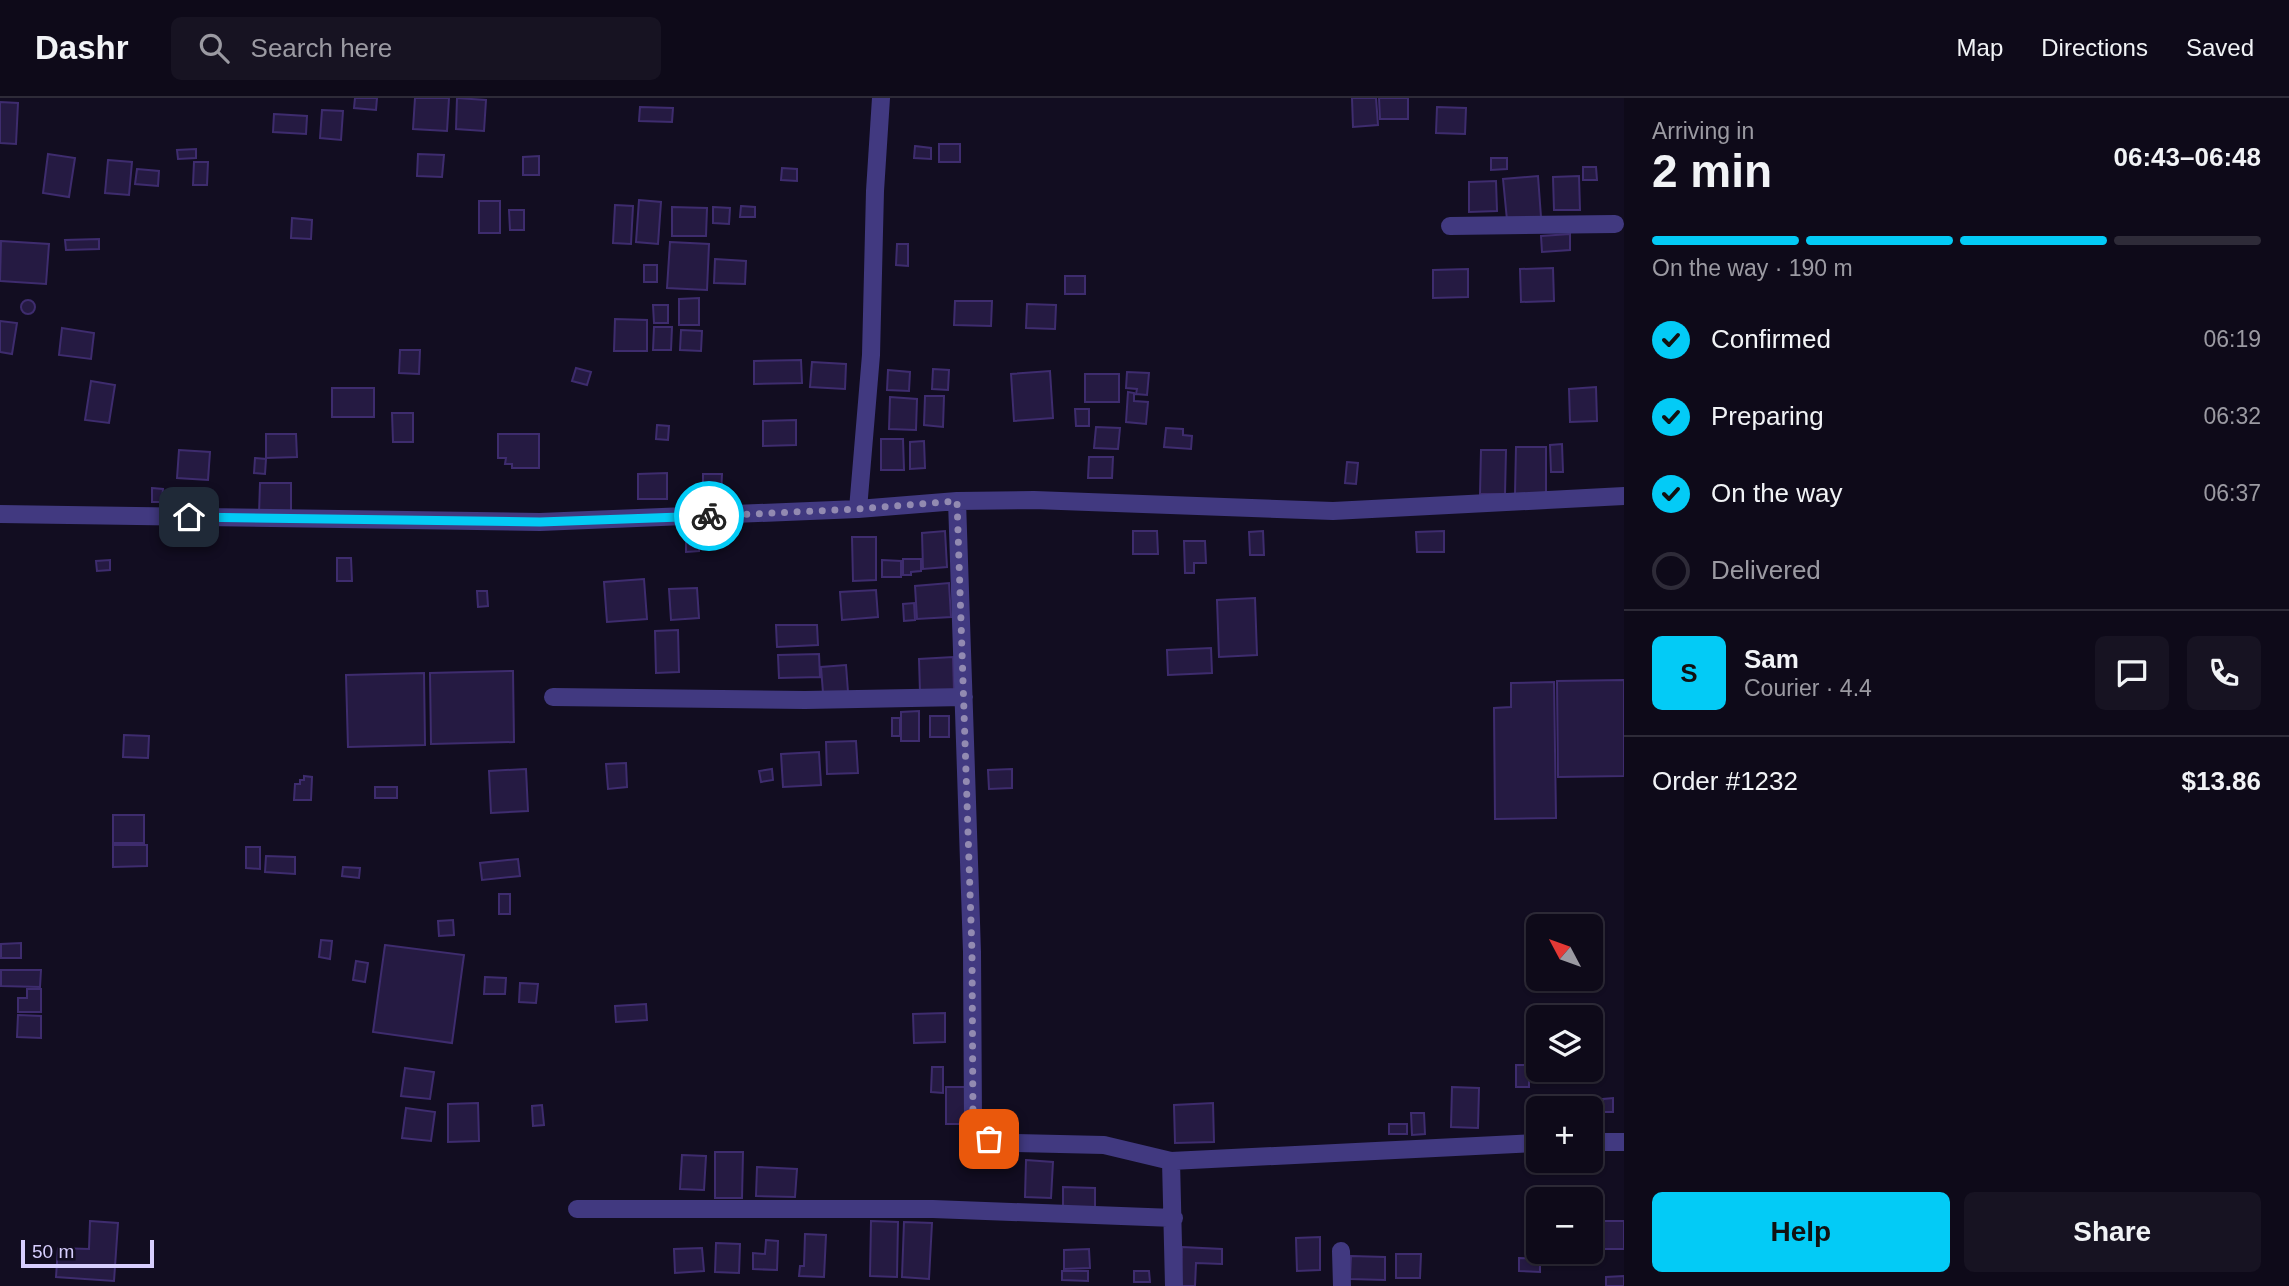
<!DOCTYPE html>
<meta charset="utf-8">
<style>
body{margin:0;font-family:Arial,sans-serif;background:#171322;color:#f1f3f6;height:100vh;display:flex;flex-direction:column;font-size:26px;white-space:nowrap}
*{box-sizing:border-box;margin:0}
p{font-size:23px;color:#9b9aa2}
.icon{flex:none;width:38px;height:38px;fill:none;stroke:currentColor;stroke-width:2;stroke-linecap:round;stroke-linejoin:round}
.map{position:relative;flex:1;overflow:hidden}
.drawer{display:flex;flex-direction:column;background:#0e0a19;width:665px}
.drawer>*{flex:none}
.needle{width:46px;rotate:311deg}
.buttons{position:absolute;left:1526px;top:816px;display:grid;gap:14px}
.buttons a{display:grid;place-items:center;width:77px;height:77px;border-radius:10px;background:#0e0a19;box-shadow:0 2px 5px #0004,0 0 0 2px #2e2b38;font-size:35px}
.scale{position:absolute;left:21px;bottom:18px;width:133px;box-sizing:border-box;padding-left:7px;border:4px solid #d7cefe;border-top:0;font-size:19px;line-height:24px;white-space:nowrap;color:#d7cefe;-webkit-text-stroke:5px #120d21;paint-order:stroke}
.pin{position:absolute;display:grid;place-items:center;width:60px;height:60px;color:#fff;margin:-30px;border-radius:14px;box-shadow:0 4px 10px #0006}
.courier{position:absolute;display:grid;place-items:center;width:70px;height:70px;margin:-35px;border:5px solid #03cbf6;border-radius:50%;background:#fff;color:#222;box-shadow:0 2px 9px #0007}
.summary em{font-style:normal;font-weight:800}
.summary div{display:flex;flex-direction:column-reverse}
.summary{display:flex;align-items:center;justify-content:space-between;height:119px;padding:0 28px}
h1{font-size:46px;font-weight:800;line-height:52px}
.bar{display:grid;grid-template-columns:repeat(4,1fr);gap:10px 7px;align-content:center;height:84px;padding:0 28px}
.bar i{height:9px;border-radius:5px;background:#2e2b38}
.bar .selected{background:#03cbf6}
.bar p{grid-column:span 4}
.line{display:flex;align-items:center;gap:18px;padding:0 28px;border-top:2px solid #2e2b38}
.line div{flex:1}
.round{display:grid;place-items:center;flex:none;width:74px;height:74px;border-radius:10px;background:#171322}
ol{padding:0 28px;list-style:none}
li{display:flex;align-items:center;gap:21px;height:77px}
li p{margin-inline-start:auto}
li .icon{padding:7px;border-radius:50%;background:#03cbf6;color:#111;stroke-width:4}
li:last-child{color:#9b9aa2}
li i{width:38px;height:38px;border:4px solid #2e2b38;border-radius:50%}
.button{display:flex;gap:14px;margin-top:auto;padding:14px 28px}
.button a{flex:1;height:80px;border-radius:10px;background:#03cbf6;color:#111;font-size:28px;font-weight:800;line-height:80px;text-align:center}
.button a+a{background:#171322;color:#f1f3f6}
header{display:flex;align-items:center;gap:42px;box-sizing:border-box;height:98px;padding:0 35px;background:#0e0a19;border-bottom:2px solid #2e2b38}
header strong{font-size:33px}
nav{display:flex;gap:38px;margin-inline-start:auto;font-size:24px}
.search{width:490px;height:63px;background:#171322;display:flex;align-items:center;gap:18px;box-sizing:border-box;padding:0 24px;border-radius:10px;color:#9b9aa2;font-size:26px}
main{display:flex;flex:1;min-height:0}
.map>svg:first-child{display:block}
.building{fill:#251a42;stroke:#3e2c6e;stroke-width:2}
.lines{fill:none;stroke-linecap:round;stroke-linejoin:round}
.minor{stroke:#413980;stroke-width:18}
.done{stroke:#928ab1;stroke-width:7;stroke-dasharray:0 12.6}
.route{stroke:#03cbf6;stroke-width:9}
</style>
<header>
<strong>Dashr</strong>
<div class="search"><svg class="icon" aria-label="search" viewBox="0 0 24 24"><circle cx="10" cy="10" r="6"/><path d="M15 15l6 6"/></svg>Search here</div>
<nav><a>Map</a><a>Directions</a><a>Saved</a></nav>
</header>
<main>
<div class="map">
<svg width="1624" height="1188" viewBox="0 0 1624 1188">
<rect width="100%" height="100%" fill="#120d21"/>
<path class="building" d="M 355,0 L 377,0 L 376,12 L 354,10 Z
M 415,0 L 449,0 L 447,33 L 413,31 Z
M 457,0 L 486,2 L 484,33 L 456,31 Z
M 1352,0 L 1376,0 L 1378,27 L 1353,29 Z
M 1379,0 L 1408,0 L 1408,21 L 1380,21 Z
M 0,4 L 18,5 L 16,46 L 0,45 Z
M 640,9 L 673,10 L 672,24 L 639,23 Z
M 1437,9 L 1466,10 L 1465,36 L 1436,35 Z
M 322,12 L 343,13 L 341,42 L 320,40 Z
M 274,16 L 307,18 L 306,36 L 273,34 Z
M 939,46 L 960,46 L 960,64 L 939,64 Z
M 915,48 L 931,50 L 931,61 L 914,60 Z
M 196,51 L 196,60 L 178,61 L 177,52 Z
M 48,56 L 75,60 L 69,99 L 43,95 Z
M 418,56 L 444,57 L 442,79 L 417,78 Z
M 539,58 L 539,77 L 523,77 L 523,59 Z
M 1491,60 L 1507,60 L 1507,71 L 1491,72 Z
M 108,62 L 132,64 L 129,97 L 105,95 Z
M 194,64 L 208,64 L 207,87 L 193,87 Z
M 1583,69 L 1596,69 L 1597,82 L 1583,82 Z
M 782,70 L 797,71 L 797,83 L 781,82 Z
M 137,71 L 159,73 L 158,88 L 135,86 Z
M 1538,78 L 1541,119 L 1507,122 L 1503,81 Z
M 1579,78 L 1580,112 L 1554,112 L 1553,79 Z
M 1496,83 L 1497,113 L 1469,114 L 1469,84 Z
M 639,102 L 661,104 L 658,146 L 636,144 Z
M 479,103 L 500,103 L 500,135 L 479,135 Z
M 615,107 L 633,108 L 631,146 L 613,145 Z
M 741,108 L 755,109 L 755,119 L 740,119 Z
M 672,109 L 707,110 L 706,138 L 672,138 Z
M 713,109 L 730,110 L 729,126 L 713,125 Z
M 509,112 L 524,112 L 524,132 L 510,132 Z
M 292,120 L 312,122 L 311,141 L 291,140 Z
M 1570,136 L 1570,152 L 1542,154 L 1541,138 Z
M 99,141 L 99,151 L 66,152 L 65,142 Z
M 1,143 L 49,146 L 46,186 L 0,183 Z
M 670,144 L 709,146 L 707,192 L 667,190 Z
M 897,146 L 908,146 L 908,168 L 896,167 Z
M 715,161 L 746,163 L 745,186 L 714,185 Z
M 644,167 L 657,167 L 657,184 L 644,184 Z
M 1553,170 L 1554,203 L 1521,204 L 1520,171 Z
M 1468,171 L 1468,199 L 1433,200 L 1433,172 Z
M 1065,178 L 1085,178 L 1085,196 L 1065,196 Z
M 699,200 L 699,227 L 679,227 L 679,201 Z
M21 209a7 7 0 1 1 14 0a7 7 0 1 1-14 0Z
M 955,203 L 992,203 L 991,228 L 954,227 Z
M 1027,206 L 1056,207 L 1055,231 L 1026,230 Z
M 653,207 L 668,207 L 668,225 L 654,225 Z
M 615,221 L 647,222 L 647,253 L 614,253 Z
M 0,223 L 17,225 L 12,256 L 0,254 Z
M 654,229 L 672,229 L 671,252 L 653,252 Z
M 62,230 L 94,235 L 91,261 L 59,257 Z
M 681,232 L 702,233 L 701,253 L 680,252 Z
M 400,252 L 420,252 L 419,276 L 399,275 Z
M 801,262 L 802,285 L 754,286 L 754,263 Z
M 812,264 L 846,266 L 845,291 L 810,289 Z
M 576,270 L 591,274 L 587,287 L 572,283 Z
M 933,271 L 949,272 L 948,292 L 932,291 Z
M 888,272 L 910,274 L 909,293 L 887,292 Z
M 1050,273 L 1053,320 L 1014,323 L 1011,276 Z
M 1127,274 L 1149,275 L 1147,297 L 1136,296 L 1137,291 L 1126,290 Z
M 1085,276 L 1119,276 L 1119,304 L 1085,304 Z
M 91,283 L 115,287 L 109,325 L 85,322 Z
M 1596,289 L 1597,323 L 1570,324 L 1569,291 Z
M 332,290 L 374,290 L 374,319 L 332,319 Z
M 1128,294 L 1134,295 L 1134,303 L 1148,304 L 1146,326 L 1126,324 Z
M 925,298 L 944,298 L 943,329 L 924,327 Z
M 890,299 L 917,301 L 916,332 L 889,331 Z
M 1075,311 L 1089,311 L 1089,328 L 1076,328 Z
M 392,315 L 413,315 L 413,344 L 393,344 Z
M 796,322 L 796,347 L 763,348 L 763,323 Z
M 657,327 L 669,328 L 668,342 L 656,341 Z
M 1096,329 L 1120,330 L 1118,351 L 1094,350 Z
M 1166,330 L 1183,331 L 1183,337 L 1192,338 L 1191,351 L 1164,349 Z
M 266,336 L 296,336 L 297,359 L 266,360 Z
M 498,336 L 539,336 L 539,370 L 512,370 L 512,366 L 505,366 L 506,360 L 498,360 Z
M 881,341 L 903,341 L 904,372 L 881,372 Z
M 924,343 L 925,370 L 910,371 L 910,344 Z
M 1562,346 L 1563,374 L 1551,374 L 1550,347 Z
M 1516,349 L 1546,349 L 1546,396 L 1515,396 Z
M 179,352 L 210,354 L 208,382 L 177,380 Z
M 1481,352 L 1506,352 L 1505,396 L 1480,396 Z
M 1089,359 L 1113,359 L 1112,380 L 1088,380 Z
M 255,360 L 266,361 L 265,376 L 254,375 Z
M 1347,364 L 1358,365 L 1356,386 L 1345,385 Z
M 667,375 L 667,401 L 638,401 L 638,376 Z
M 703,376 L 722,376 L 721,397 L 703,396 Z
M 260,385 L 291,385 L 291,417 L 259,416 Z
M 152,390 L 163,391 L 162,404 L 152,404 Z
M 945,433 L 947,469 L 923,471 L 922,435 Z
M 1133,433 L 1157,433 L 1158,456 L 1133,456 Z
M 1263,433 L 1264,457 L 1250,457 L 1249,434 Z
M 1444,433 L 1444,454 L 1417,454 L 1416,434 Z
M 852,439 L 876,439 L 876,482 L 853,483 Z
M 699,440 L 699,453 L 686,454 L 686,441 Z
M 1184,443 L 1205,443 L 1206,465 L 1194,465 L 1194,475 L 1185,475 Z
M 337,460 L 351,460 L 352,483 L 337,483 Z
M 903,461 L 921,461 L 921,473 L 911,474 L 911,477 L 903,477 Z
M 110,462 L 110,472 L 97,473 L 96,463 Z
M 882,462 L 901,463 L 901,479 L 882,479 Z
M 644,481 L 647,521 L 607,524 L 604,484 Z
M 949,485 L 951,519 L 917,521 L 915,488 Z
M 697,490 L 699,520 L 671,522 L 669,491 Z
M 876,492 L 878,519 L 842,522 L 840,494 Z
M 477,493 L 487,493 L 488,508 L 478,509 Z
M 1255,500 L 1257,557 L 1219,559 L 1217,502 Z
M 914,505 L 915,522 L 904,523 L 903,506 Z
M 776,527 L 817,527 L 818,547 L 777,549 Z
M 678,532 L 679,574 L 656,575 L 655,533 Z
M 1211,550 L 1212,575 L 1168,577 L 1167,552 Z
M 819,556 L 820,579 L 779,580 L 778,557 Z
M 953,559 L 954,593 L 920,594 L 919,561 Z
M 846,567 L 848,594 L 823,595 L 821,569 Z
M 513,573 L 514,644 L 431,646 L 430,575 Z
M 424,575 L 425,647 L 348,649 L 346,577 Z
M 1624,582 L 1624,678 L 1558,679 L 1557,583 Z
M 1554,584 L 1556,720 L 1495,721 L 1494,610 L 1511,609 L 1511,585 Z
M 919,613 L 919,643 L 901,643 L 901,614 Z
M 930,618 L 949,618 L 949,639 L 930,639 Z
M 892,620 L 900,620 L 900,638 L 892,638 Z
M 124,637 L 149,638 L 148,660 L 123,659 Z
M 856,643 L 858,675 L 827,676 L 826,644 Z
M 819,654 L 821,687 L 783,689 L 781,656 Z
M 626,665 L 627,689 L 608,691 L 606,666 Z
M 526,671 L 528,713 L 491,715 L 489,673 Z
M 772,671 L 773,682 L 761,684 L 759,673 Z
M 1012,671 L 1012,690 L 989,691 L 988,672 Z
M 304,678 L 312,679 L 311,702 L 294,702 L 295,686 L 300,686 L 300,682 L 304,682 Z
M 375,689 L 397,689 L 397,700 L 375,700 Z
M 113,717 L 144,717 L 144,745 L 113,745 Z
M 113,747 L 147,747 L 147,768 L 113,769 Z
M 246,749 L 260,749 L 260,771 L 246,770 Z
M 266,758 L 295,759 L 295,776 L 265,774 Z
M 518,761 L 520,778 L 482,782 L 480,765 Z
M 343,769 L 360,770 L 359,780 L 342,778 Z
M 499,796 L 510,796 L 510,816 L 499,816 Z
M 453,822 L 454,837 L 439,838 L 438,823 Z
M 321,842 L 332,843 L 330,861 L 319,859 Z
M 21,845 L 21,860 L 1,860 L 1,846 Z
M 385,847 L 464,857 L 452,945 L 373,934 Z
M 356,863 L 368,865 L 365,884 L 353,882 Z
M 1,872 L 41,872 L 40,889 L 1,888 Z
M 485,879 L 506,880 L 505,896 L 484,896 Z
M 520,885 L 538,886 L 536,905 L 519,904 Z
M 27,891 L 41,891 L 41,914 L 18,914 L 18,900 L 27,900 Z
M 646,906 L 647,922 L 616,924 L 615,908 Z
M 945,915 L 945,944 L 914,945 L 913,916 Z
M 18,917 L 41,918 L 41,940 L 17,939 Z
M 1516,967 L 1529,967 L 1529,989 L 1516,989 Z
M 932,969 L 943,969 L 943,995 L 931,994 Z
M 405,970 L 434,974 L 430,1001 L 401,998 Z
M 946,989 L 965,989 L 965,1026 L 946,1026 Z
M 1452,989 L 1479,990 L 1478,1030 L 1451,1029 Z
M 1613,1000 L 1613,1014 L 1603,1014 L 1603,1001 Z
M 478,1005 L 479,1043 L 448,1044 L 448,1006 Z
M 1213,1005 L 1214,1044 L 1175,1045 L 1174,1007 Z
M 542,1007 L 544,1027 L 533,1028 L 532,1008 Z
M 406,1010 L 435,1014 L 431,1043 L 402,1040 Z
M 1411,1015 L 1424,1015 L 1425,1036 L 1412,1037 Z
M 1389,1026 L 1407,1026 L 1407,1036 L 1389,1036 Z
M 715,1054 L 743,1054 L 742,1100 L 715,1100 Z
M 682,1057 L 706,1058 L 704,1092 L 680,1091 Z
M 1026,1062 L 1053,1064 L 1051,1100 L 1025,1099 Z
M 757,1069 L 797,1071 L 795,1099 L 756,1098 Z
M 1063,1089 L 1095,1090 L 1095,1110 L 1063,1110 Z
M 90,1123 L 118,1125 L 114,1183 L 56,1179 L 58,1150 L 89,1151 Z
M 871,1123 L 898,1124 L 897,1179 L 870,1178 Z
M 1591,1123 L 1624,1123 L 1624,1151 L 1591,1151 Z
M 904,1124 L 932,1125 L 929,1181 L 902,1179 Z
M 805,1136 L 826,1137 L 824,1179 L 799,1178 L 800,1168 L 804,1168 Z
M 1320,1139 L 1320,1172 L 1297,1173 L 1296,1140 Z
M 766,1142 L 778,1143 L 777,1172 L 753,1171 L 753,1155 L 765,1156 Z
M 716,1145 L 740,1146 L 739,1175 L 715,1174 Z
M 1182,1149 L 1222,1151 L 1222,1166 L 1196,1165 L 1195,1188 L 1181,1188 Z
M 702,1150 L 704,1173 L 675,1175 L 674,1151 Z
M 1089,1151 L 1090,1170 L 1064,1171 L 1064,1152 Z
M 1396,1156 L 1421,1156 L 1420,1180 L 1396,1180 Z
M 1351,1158 L 1385,1159 L 1385,1182 L 1350,1181 Z
M 1519,1160 L 1540,1161 L 1540,1174 L 1519,1173 Z
M 1062,1173 L 1088,1173 L 1088,1183 L 1062,1182 Z
M 1134,1173 L 1149,1173 L 1150,1184 L 1134,1184 Z
M 1624,1178 L 1624,1188 L 1606,1188 L 1606,1179 Z"/>
<g class="lines">
<path class="minor" d="M 1450,128 L 1615,126
M 957,403 L 972,854 L 973,1023 L 989,1041 L 1011,1045 L 1104,1047 L 1171,1063 L 1538,1045
M 858,411 L 871,257 L 875,93 L 881,0
M 0,416 L 540,424 L 858,411 L 957,403 L 1034,402 L 1333,413 L 1624,398
M 553,599 L 805,602 L 964,599
M 1591,1044 L 1624,1044
M 1171,1063 L 1174,1188
M 577,1111 L 933,1111 L 1174,1120
M 1341,1153 L 1342,1188"/>
</g>
<g class="lines">
<path class="done" d="M 709,418 L 858,411 L 957,403 L 972,854 L 973,1023 L 989,1041"/>
<path class="route" d="M 189,419 L 540,424 L 709,418"/>
</g>
</svg>
<div class="buttons">
<a><svg class="needle" viewBox="-14 -14 28 28"><path d="M0-13l5 13h-10z" fill="#e53935"/><path d="M0 13l5-13h-10z" fill="#9b9aa2"/></svg></a>
<a><svg class="icon" aria-label="layers" viewBox="0 0 24 24"><path d="M12 4l9 5-9 5-9-5zM3 14l9 5 9-5"/></svg></a>
<a>+</a>
<a>−</a>
</div>
<div class="scale">50 m</div>
<div class="pin" style="left:989px;top:1041px;background:#ea580c"><svg class="icon" aria-label="bag" viewBox="0 0 24 24"><path d="M5 8h14l-1 12H6zM9 8a3 3 0 0 1 6 0"/></svg></div>
<div class="pin" style="left:189px;top:419px;background:#1f2937"><svg class="icon" aria-label="home" viewBox="0 0 24 24"><path d="M3 11l9-7 9 7M6 9v11h12V9"/></svg></div>
<div class="courier" style="left:709px;top:418px"><svg class="icon" aria-label="bike" viewBox="0 0 24 24"><circle cx="6" cy="16" r="4"/><circle cx="18" cy="16" r="4"/><path d="M6 16l4-8h5l3 8M10 8l3 8H6M13 5h3"/></svg></div>
</div>
<section class="drawer">
<div class="summary"><div><h1>2 min</h1><p>Arriving in</p></div><em>06:43–06:48</em></div>
<div class="bar"><i class="selected"></i><i class="selected"></i><i class="selected"></i><i></i><p>On the way · 190 m</p></div>
<ol>
<li><svg class="icon" aria-label="check" viewBox="0 0 24 24"><path d="M5 12l5 5 9-10"/></svg>Confirmed<p>06:19</p></li>
<li><svg class="icon" aria-label="check" viewBox="0 0 24 24"><path d="M5 12l5 5 9-10"/></svg>Preparing<p>06:32</p></li>
<li><svg class="icon" aria-label="check" viewBox="0 0 24 24"><path d="M5 12l5 5 9-10"/></svg>On the way<p>06:37</p></li>
<li><i></i>Delivered</li>
</ol>
<div class="line" style="height:126px"><b class="round" style="background:#03cbf6;color:#111">S</b><div><b>Sam</b><p>Courier · 4.4</p></div><a class="round"><svg class="icon" aria-label="chat" viewBox="0 0 24 24"><path d="M4 5h16v11H9l-5 4z"/></svg></a><a class="round"><svg class="icon" aria-label="phone" viewBox="0 0 24 24"><path d="M5 4h4l2 5-3 2q2 4 5 5l2-3 5 2v4C11 20 4 13 5 4z"/></svg></a></div>
<div class="line" style="height:91px"><div>Order #1232</div><b>$13.86</b></div>
<div class="button"><a>Help</a><a>Share</a></div>
</section>
</main>
